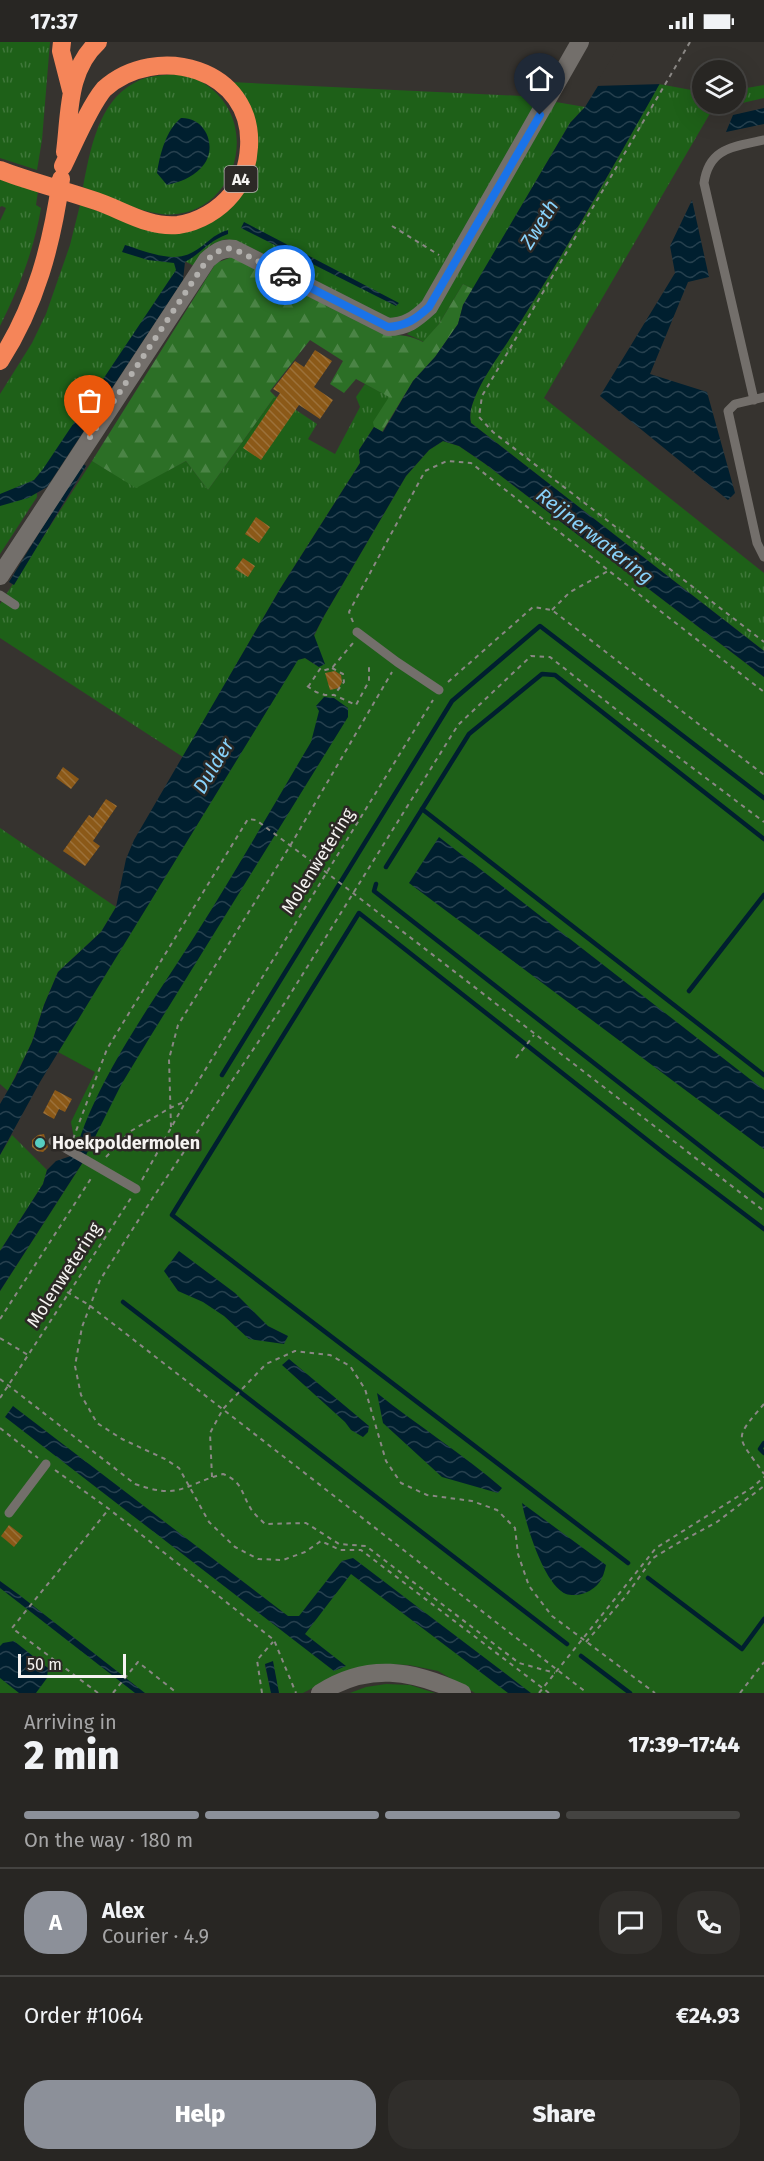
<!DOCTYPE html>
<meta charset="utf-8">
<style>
body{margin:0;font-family:"Fira Sans",sans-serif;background:#302e2b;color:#f1f3f6;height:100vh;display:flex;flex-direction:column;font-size:22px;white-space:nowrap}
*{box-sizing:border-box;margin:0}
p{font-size:20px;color:#a5a5a6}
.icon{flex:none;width:33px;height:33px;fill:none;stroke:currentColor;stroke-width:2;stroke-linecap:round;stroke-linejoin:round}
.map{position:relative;height:1651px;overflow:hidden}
.side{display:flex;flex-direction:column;background:#282623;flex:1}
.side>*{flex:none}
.controls{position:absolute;left:692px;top:18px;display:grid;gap:12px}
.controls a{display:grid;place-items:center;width:54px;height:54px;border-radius:50%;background:#282623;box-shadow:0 6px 24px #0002,0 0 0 2px #444341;font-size:30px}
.scale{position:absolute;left:18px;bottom:15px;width:108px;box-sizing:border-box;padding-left:6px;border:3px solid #f5f3f1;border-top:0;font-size:16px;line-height:21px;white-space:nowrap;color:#f5f3f1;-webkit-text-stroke:4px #2c2926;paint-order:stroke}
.pin{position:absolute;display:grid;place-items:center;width:51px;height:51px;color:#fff;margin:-62px -26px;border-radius:50% 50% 50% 0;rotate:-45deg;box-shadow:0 0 6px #0007}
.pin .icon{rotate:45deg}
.courier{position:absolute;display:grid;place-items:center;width:60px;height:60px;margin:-30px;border:4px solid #1a73e8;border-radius:50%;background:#fff;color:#222;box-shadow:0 2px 8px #0007}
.overview em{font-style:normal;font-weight:800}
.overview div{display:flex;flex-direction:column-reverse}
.overview{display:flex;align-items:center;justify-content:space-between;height:102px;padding:0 24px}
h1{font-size:39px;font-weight:800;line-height:45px}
.bar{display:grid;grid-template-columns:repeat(4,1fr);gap:9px 6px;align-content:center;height:72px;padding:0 24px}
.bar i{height:8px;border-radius:4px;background:#444341}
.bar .active{background:#8c9099}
.bar p{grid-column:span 4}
.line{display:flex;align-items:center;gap:15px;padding:0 24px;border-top:2px solid #444341}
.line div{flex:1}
.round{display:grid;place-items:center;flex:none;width:63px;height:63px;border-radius:24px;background:#302e2b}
.button{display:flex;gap:12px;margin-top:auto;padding:12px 24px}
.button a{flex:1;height:69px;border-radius:24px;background:#8c9099;color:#fff;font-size:24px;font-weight:800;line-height:69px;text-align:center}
.button a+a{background:#302e2b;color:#f1f3f6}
.status{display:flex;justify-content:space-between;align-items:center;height:42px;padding:0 30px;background:#282623;direction:ltr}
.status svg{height:16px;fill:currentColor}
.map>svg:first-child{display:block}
.grass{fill:url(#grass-tufts)}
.forest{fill:url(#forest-firs)}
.park{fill:#1e6018}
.water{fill:url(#water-waves)}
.pier{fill:#36332f}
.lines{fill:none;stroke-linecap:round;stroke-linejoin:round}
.stream{stroke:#001f2f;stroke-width:4.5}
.building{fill:url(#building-back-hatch)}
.path{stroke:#8a8784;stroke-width:2;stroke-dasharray:4.5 4.5;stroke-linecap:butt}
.lane{stroke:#736f6b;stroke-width:9}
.street{stroke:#736f6b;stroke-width:18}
.highway{stroke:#f58559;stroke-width:18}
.done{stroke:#b2b0ad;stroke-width:6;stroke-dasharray:0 10.8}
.route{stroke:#1a73e8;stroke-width:8}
.poi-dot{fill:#57cec1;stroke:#2c2926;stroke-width:2}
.labels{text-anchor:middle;stroke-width:5;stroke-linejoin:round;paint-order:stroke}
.shield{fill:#2c2926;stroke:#b9b6b4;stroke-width:1.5}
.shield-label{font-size:16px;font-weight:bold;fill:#f5f3f1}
.street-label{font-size:18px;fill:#f5f3f1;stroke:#2c2926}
.poi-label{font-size:18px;font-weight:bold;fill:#f5f3f1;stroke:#2c2926;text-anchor:start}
.water-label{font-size:20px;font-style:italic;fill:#88d2fb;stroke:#2c2926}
</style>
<div class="status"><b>17:37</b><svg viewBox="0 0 49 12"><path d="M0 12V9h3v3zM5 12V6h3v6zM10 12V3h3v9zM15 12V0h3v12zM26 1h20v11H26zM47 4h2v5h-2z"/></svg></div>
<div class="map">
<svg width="764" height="1651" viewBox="0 0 764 1651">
<defs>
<pattern id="grass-tufts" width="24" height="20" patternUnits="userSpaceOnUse" patternTransform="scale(1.5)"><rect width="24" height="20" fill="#1e6018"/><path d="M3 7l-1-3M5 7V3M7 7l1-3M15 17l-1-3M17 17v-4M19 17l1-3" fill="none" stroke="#3f773a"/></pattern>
<pattern id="forest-firs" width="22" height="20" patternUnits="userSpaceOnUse" patternTransform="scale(1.5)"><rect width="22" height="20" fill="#2c6f26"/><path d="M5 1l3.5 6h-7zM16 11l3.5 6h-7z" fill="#4b8446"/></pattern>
<pattern id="water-waves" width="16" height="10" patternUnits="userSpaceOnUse" patternTransform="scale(1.5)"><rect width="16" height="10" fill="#001f2f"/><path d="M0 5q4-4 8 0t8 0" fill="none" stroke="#26404e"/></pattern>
<pattern id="building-back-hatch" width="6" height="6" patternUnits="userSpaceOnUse" patternTransform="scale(1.5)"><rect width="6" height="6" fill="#8b5918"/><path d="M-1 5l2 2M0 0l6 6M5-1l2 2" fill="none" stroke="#9c713a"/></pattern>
</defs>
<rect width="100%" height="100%" fill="#36332f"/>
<path class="grass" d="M 0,0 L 50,0 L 42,98 L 37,128 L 0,116 Z
M 179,32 C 186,34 194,36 200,39 C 268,77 234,181 161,172 C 135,169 108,154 83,145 C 90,109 98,60 134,41 C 148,33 163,33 179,32 Z
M 230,40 L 542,55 L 432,249 L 409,273 L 388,278 L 256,208 L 226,197 L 211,203 L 194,224 L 181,217 L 178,228 L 36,441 L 37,455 L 0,512 L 0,352 L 32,301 L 46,272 L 70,203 L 80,163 L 150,187 L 181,189 L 253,123 Z
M 659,42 L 702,50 L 702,62 L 735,62 L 735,48 L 764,43 L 764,56 L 712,68 L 544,356 L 764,531 L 764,609 L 471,381 C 465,360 496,317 508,299 C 562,216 611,129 659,42 Z
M 556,60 L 585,65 L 570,81 L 473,247 L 463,242 L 439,282 L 424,300 L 407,292 L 419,281 Z
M 0,135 L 38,149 L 36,163 L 41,166 C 34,208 19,246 0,284 L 0,179 L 6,166 L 2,164 L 0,165 Z
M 365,342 L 390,355 L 374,379 L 374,385 L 359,408 L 360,421 L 280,547 L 183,715 L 0,596 L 0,562 L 92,419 L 136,445 L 186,419 L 208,448 L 275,354 L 317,382 L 308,397 L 335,412 L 360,365 L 356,355 Z
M 0,786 L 116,865 L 101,890 L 58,930 L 44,963 L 32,1000 L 8,1049 L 0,1042 Z
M 12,1093 L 47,1128 L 43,1142 L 0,1209 L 0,1113 Z"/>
<path class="forest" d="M 232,215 L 384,292 C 401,294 407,292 423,300 L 439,282 L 463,242 L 473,247 L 463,263 L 458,282 L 435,315 L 413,339 L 382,390 L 374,385 L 373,380 L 389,355 L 356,337 L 344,351 L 330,342 L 343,319 L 310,298 L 270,349 L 275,354 L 208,448 L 186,419 L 136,446 L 92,419 L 216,221 Z"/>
<path class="park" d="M 443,399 L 459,404 L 484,421 L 764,635 L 764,1651 L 475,1651 L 438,1629 L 409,1623 L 384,1622 L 336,1634 L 303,1651 L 279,1651 L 272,1620 L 265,1623 L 271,1651 L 0,1651 L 0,1249 L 83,1120 L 76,1108 L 71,1080 L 95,1030 L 58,1010 L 298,617 L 305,616 L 319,625 L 314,594 L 324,574 L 406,434 L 429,408 Z
M 386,1642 L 410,1643 L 435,1651 L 350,1651 L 366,1645 Z"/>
<path class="water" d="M 625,0 L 683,0 C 626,102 569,205 505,304 C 494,321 465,361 471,381 L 764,609 L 764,635 L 484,421 L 459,404 L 443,399 L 429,408 L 406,434 L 324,574 L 314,593 L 325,622 L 319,625 L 305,616 L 298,618 L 40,1040 L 0,1113 L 0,1062 L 15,1036 L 32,1000 L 44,963 L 58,930 L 101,890 L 116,865 L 126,817 L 134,798 L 280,547 L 360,421 L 359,408 L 374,385 L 383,390 L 413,339 L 435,315 L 458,282 L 463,263 L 570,81 L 585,65 Z
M 764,66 L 764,82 L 726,90 L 733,73 Z
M 181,76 C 207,75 219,108 201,126 C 191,136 180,140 167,143 L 157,131 C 160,112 166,88 181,76 Z
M 692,158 L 709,235 L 688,240 L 650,332 L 707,350 L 735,451 L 728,458 L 600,354 L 675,231 L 670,204 Z
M 244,180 L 399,261 L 396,264 L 241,186 Z
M 228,188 L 228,192 C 208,199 202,211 185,220 L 183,238 L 47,445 L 28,456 L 0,464 L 0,452 L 34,438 L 43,427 L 176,228 L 174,221 L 148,218 L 122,210 L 125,203 C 145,209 173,222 193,210 C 206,203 213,192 228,188 Z
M 82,421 L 86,424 L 14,543 L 9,540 Z
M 324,655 L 334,656 L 348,666 L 348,675 L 150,995 L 121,1043 L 86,1113 L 76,1108 C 98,1034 155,957 196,892 C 236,829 273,764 311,700 L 319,669 L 316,664 Z
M 439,795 L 764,1048 L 764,1107 L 409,841 Z
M 71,1114 L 83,1120 L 0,1249 L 0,1209 L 43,1142 L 47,1128 L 56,1119 Z
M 179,1209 L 235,1251 L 268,1284 L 288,1294 L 284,1302 L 249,1297 L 224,1274 L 203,1260 L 178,1249 L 164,1229 Z
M 289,1317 L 369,1384 L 368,1390 L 363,1395 L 351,1388 L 345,1380 L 282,1323 Z
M 377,1351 C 418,1384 463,1412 502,1446 L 498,1451 L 442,1435 L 383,1381 Z
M 13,1364 L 288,1574 L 299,1574 L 342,1519 L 353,1516 L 531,1651 L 508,1651 L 351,1532 L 305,1592 L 346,1624 L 334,1629 L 5,1375 Z
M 522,1461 L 606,1523 C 603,1537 599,1545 585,1551 C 580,1553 572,1554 566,1552 C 544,1543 526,1483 522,1461 Z
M 0,1539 L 18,1552 L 145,1651 L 135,1651 L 0,1546 Z
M 14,1599 L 48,1626 L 47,1636 L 36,1651 L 19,1651 L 0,1636 L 0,1604 L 3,1601 Z
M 273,1619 L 279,1651 L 271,1651 L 265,1622 Z"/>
<path class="pier" d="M 621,0 L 686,0 L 663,42 L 595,44 Z"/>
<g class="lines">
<path class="stream" d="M 422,767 L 764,1033
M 386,825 L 469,692 L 542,632 L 555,633 L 764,797
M 376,842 L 374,849 L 764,1154
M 689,949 L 764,853
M 222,1033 L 452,659 L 540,584 L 764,756
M 123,1260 L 567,1602
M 764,1401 L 760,1407 L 764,1411
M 628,1521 L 172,1173 L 359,871 L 665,1112 L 764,1187
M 648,1536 L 742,1607 L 764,1577
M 581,1614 L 630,1651"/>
</g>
<path class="building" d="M 315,308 L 332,319 L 314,345 L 333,358 L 320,377 L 299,363 L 261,418 L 243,406 L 280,351 L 273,347 L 295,319 L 304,325 Z
M 256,475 L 270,485 L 259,501 L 245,492 Z
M 243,516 L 255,524 L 248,535 L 235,527 Z
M 335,629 L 341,633 L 342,640 L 339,646 L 330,648 L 325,631 Z
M 63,725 L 79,737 L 71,747 L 56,736 Z
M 106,757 L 117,764 L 93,799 L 100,804 L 85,824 L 63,809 L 89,773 L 93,776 Z
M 55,1048 L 72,1057 L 65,1070 L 59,1067 L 54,1077 L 43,1071 Z
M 44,1092 L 48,1105 L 43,1110 L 37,1109 L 32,1105 L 32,1098 L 38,1093 Z
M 9,1483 L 23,1494 L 14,1505 L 1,1494 Z"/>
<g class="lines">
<path class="path" d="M 690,0 L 482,354 L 479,375 L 493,390 L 764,600
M 392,184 L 439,213
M 552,568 L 570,550 L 610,528
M 353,580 L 349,570 L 425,429 L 447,419 L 471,421 L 764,650
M 332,626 L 343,632 L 344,640 L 334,653
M 448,640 L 533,565 L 552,568 L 764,733
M 307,644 L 316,650 L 325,653 L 334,653 L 356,663 L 369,639 L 369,621
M 308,645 L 320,627 L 322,629 L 332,626 L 353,601
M 516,1016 L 534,993
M 171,1085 L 169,1017 L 178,983 L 290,804 L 392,630
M 73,1097 L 107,1007 L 248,777 L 256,778 L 327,831 L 764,1169
M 106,1115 L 131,1089 L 170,1066 L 186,1059
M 142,1138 L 186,1059 L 433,658
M 67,1250 L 89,1263 L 587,1651
M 0,1277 L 92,1135
M 0,1296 L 28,1313
M 0,1337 L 135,1442 C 180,1458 183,1443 223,1432 C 243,1440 241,1451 251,1467 C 254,1472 260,1477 265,1482 L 306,1481 L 339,1502 L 366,1504 L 519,1621 L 555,1631
M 0,1356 L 131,1156
M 764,1362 C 732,1399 737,1393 764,1432
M 0,1386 L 38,1416
M 55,1428 L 109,1467 L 274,1598 L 296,1651
M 212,1435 L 210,1391 L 223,1367 L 266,1322 L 295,1309 L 330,1313 L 350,1324 L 365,1347 L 386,1419 L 401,1441 L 427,1453 L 472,1459 L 497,1468 L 515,1486 L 518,1512 L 529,1544 L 552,1574 L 655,1651
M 586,1600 L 625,1555 L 653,1516 L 678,1501 L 717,1480 L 764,1444
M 98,1651 L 12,1586 L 109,1467
M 113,1651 L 138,1620 L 177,1651
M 262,1651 L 257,1618 L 273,1600
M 539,1651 L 656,1506 L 753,1445 L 764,1435
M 549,1651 L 361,1508 L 340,1508 L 321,1499 L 305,1510 L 283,1518 L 258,1517 L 235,1505 L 209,1480 L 179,1426 L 165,1417 L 122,1397 L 97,1381 L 81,1353 L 75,1324 L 82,1285 L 100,1238 L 152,1157 L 286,959 L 458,683 L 531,614 L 550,615 L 632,680 L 764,780
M 740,1651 L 764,1620"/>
<path class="lane" d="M 764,355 L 735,362 L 728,369 L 757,501 L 764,515
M 754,358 L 704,141 C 709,105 734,105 764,98
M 0,553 L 15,563
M 357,590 L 397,620 L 439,648
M 53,1099 L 136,1147
M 9,1471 L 46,1422"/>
<path class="street" d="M 0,534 L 207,218 C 215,211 222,205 234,207 L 388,285 C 406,285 416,277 429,265 L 580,0
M 320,1651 C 368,1620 412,1628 462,1651"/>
<path class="highway" d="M 62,0 L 61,9 L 71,48
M 65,110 C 70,72 67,28 98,0
M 0,128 C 31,140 64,148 96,159 C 123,168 148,186 178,183 C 199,180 219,168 232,152 C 243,139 248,122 249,105 C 254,26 156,0 104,47 C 89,65 74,102 63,124
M 0,319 C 36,263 52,202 61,137"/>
</g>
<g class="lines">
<path class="done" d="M 90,395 L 207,218 C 215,211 222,205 234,207 L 285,233"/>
<path class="route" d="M 285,233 L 388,285 C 406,284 416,277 429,265 L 540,73"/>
</g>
<circle class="poi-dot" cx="40" cy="1101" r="6"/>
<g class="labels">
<rect class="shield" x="224.5" y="124" width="33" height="26" rx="4.5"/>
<g class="shield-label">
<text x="241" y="143">A4</text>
</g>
<g class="street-label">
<text transform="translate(318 819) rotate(-58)" y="6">Molenwetering</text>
<text transform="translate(64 1233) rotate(-57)" y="6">Molenwetering</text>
</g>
<g class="poi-label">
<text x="52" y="1107">Hoekpoldermolen</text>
</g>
<g class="water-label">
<text transform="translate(539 182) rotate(-58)" y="7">Zweth</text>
<text transform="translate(595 494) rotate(38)" y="7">Reijnerwatering</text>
<text transform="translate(213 724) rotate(-59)" y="7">Dulder</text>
</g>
</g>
</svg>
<div class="controls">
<a><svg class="icon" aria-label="layers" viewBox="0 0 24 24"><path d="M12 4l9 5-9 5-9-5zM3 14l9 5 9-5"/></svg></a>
</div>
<div class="scale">50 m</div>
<div class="pin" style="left:90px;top:395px;background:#ea580c"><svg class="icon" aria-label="bag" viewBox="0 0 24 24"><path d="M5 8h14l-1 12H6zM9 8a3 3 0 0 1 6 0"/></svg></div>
<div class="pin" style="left:540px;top:73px;background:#1f2937"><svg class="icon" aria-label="home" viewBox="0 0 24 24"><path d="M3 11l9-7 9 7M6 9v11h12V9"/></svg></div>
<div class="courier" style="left:285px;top:233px"><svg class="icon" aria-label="car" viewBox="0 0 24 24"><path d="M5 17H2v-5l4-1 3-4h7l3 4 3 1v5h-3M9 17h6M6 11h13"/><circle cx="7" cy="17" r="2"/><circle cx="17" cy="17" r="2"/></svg></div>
</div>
<section class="side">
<div class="overview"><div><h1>2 min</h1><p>Arriving in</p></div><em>17:39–17:44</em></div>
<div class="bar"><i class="active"></i><i class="active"></i><i class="active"></i><i></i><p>On the way · 180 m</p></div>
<div class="line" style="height:108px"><b class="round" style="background:#8c9099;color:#fff">A</b><div><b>Alex</b><p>Courier · 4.9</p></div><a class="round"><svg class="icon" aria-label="chat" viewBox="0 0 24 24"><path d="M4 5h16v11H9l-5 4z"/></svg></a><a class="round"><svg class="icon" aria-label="phone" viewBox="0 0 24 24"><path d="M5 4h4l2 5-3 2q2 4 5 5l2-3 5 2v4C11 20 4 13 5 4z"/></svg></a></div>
<div class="line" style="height:78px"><div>Order #1064</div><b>€24.93</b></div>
<div class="button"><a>Help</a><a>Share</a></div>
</section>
